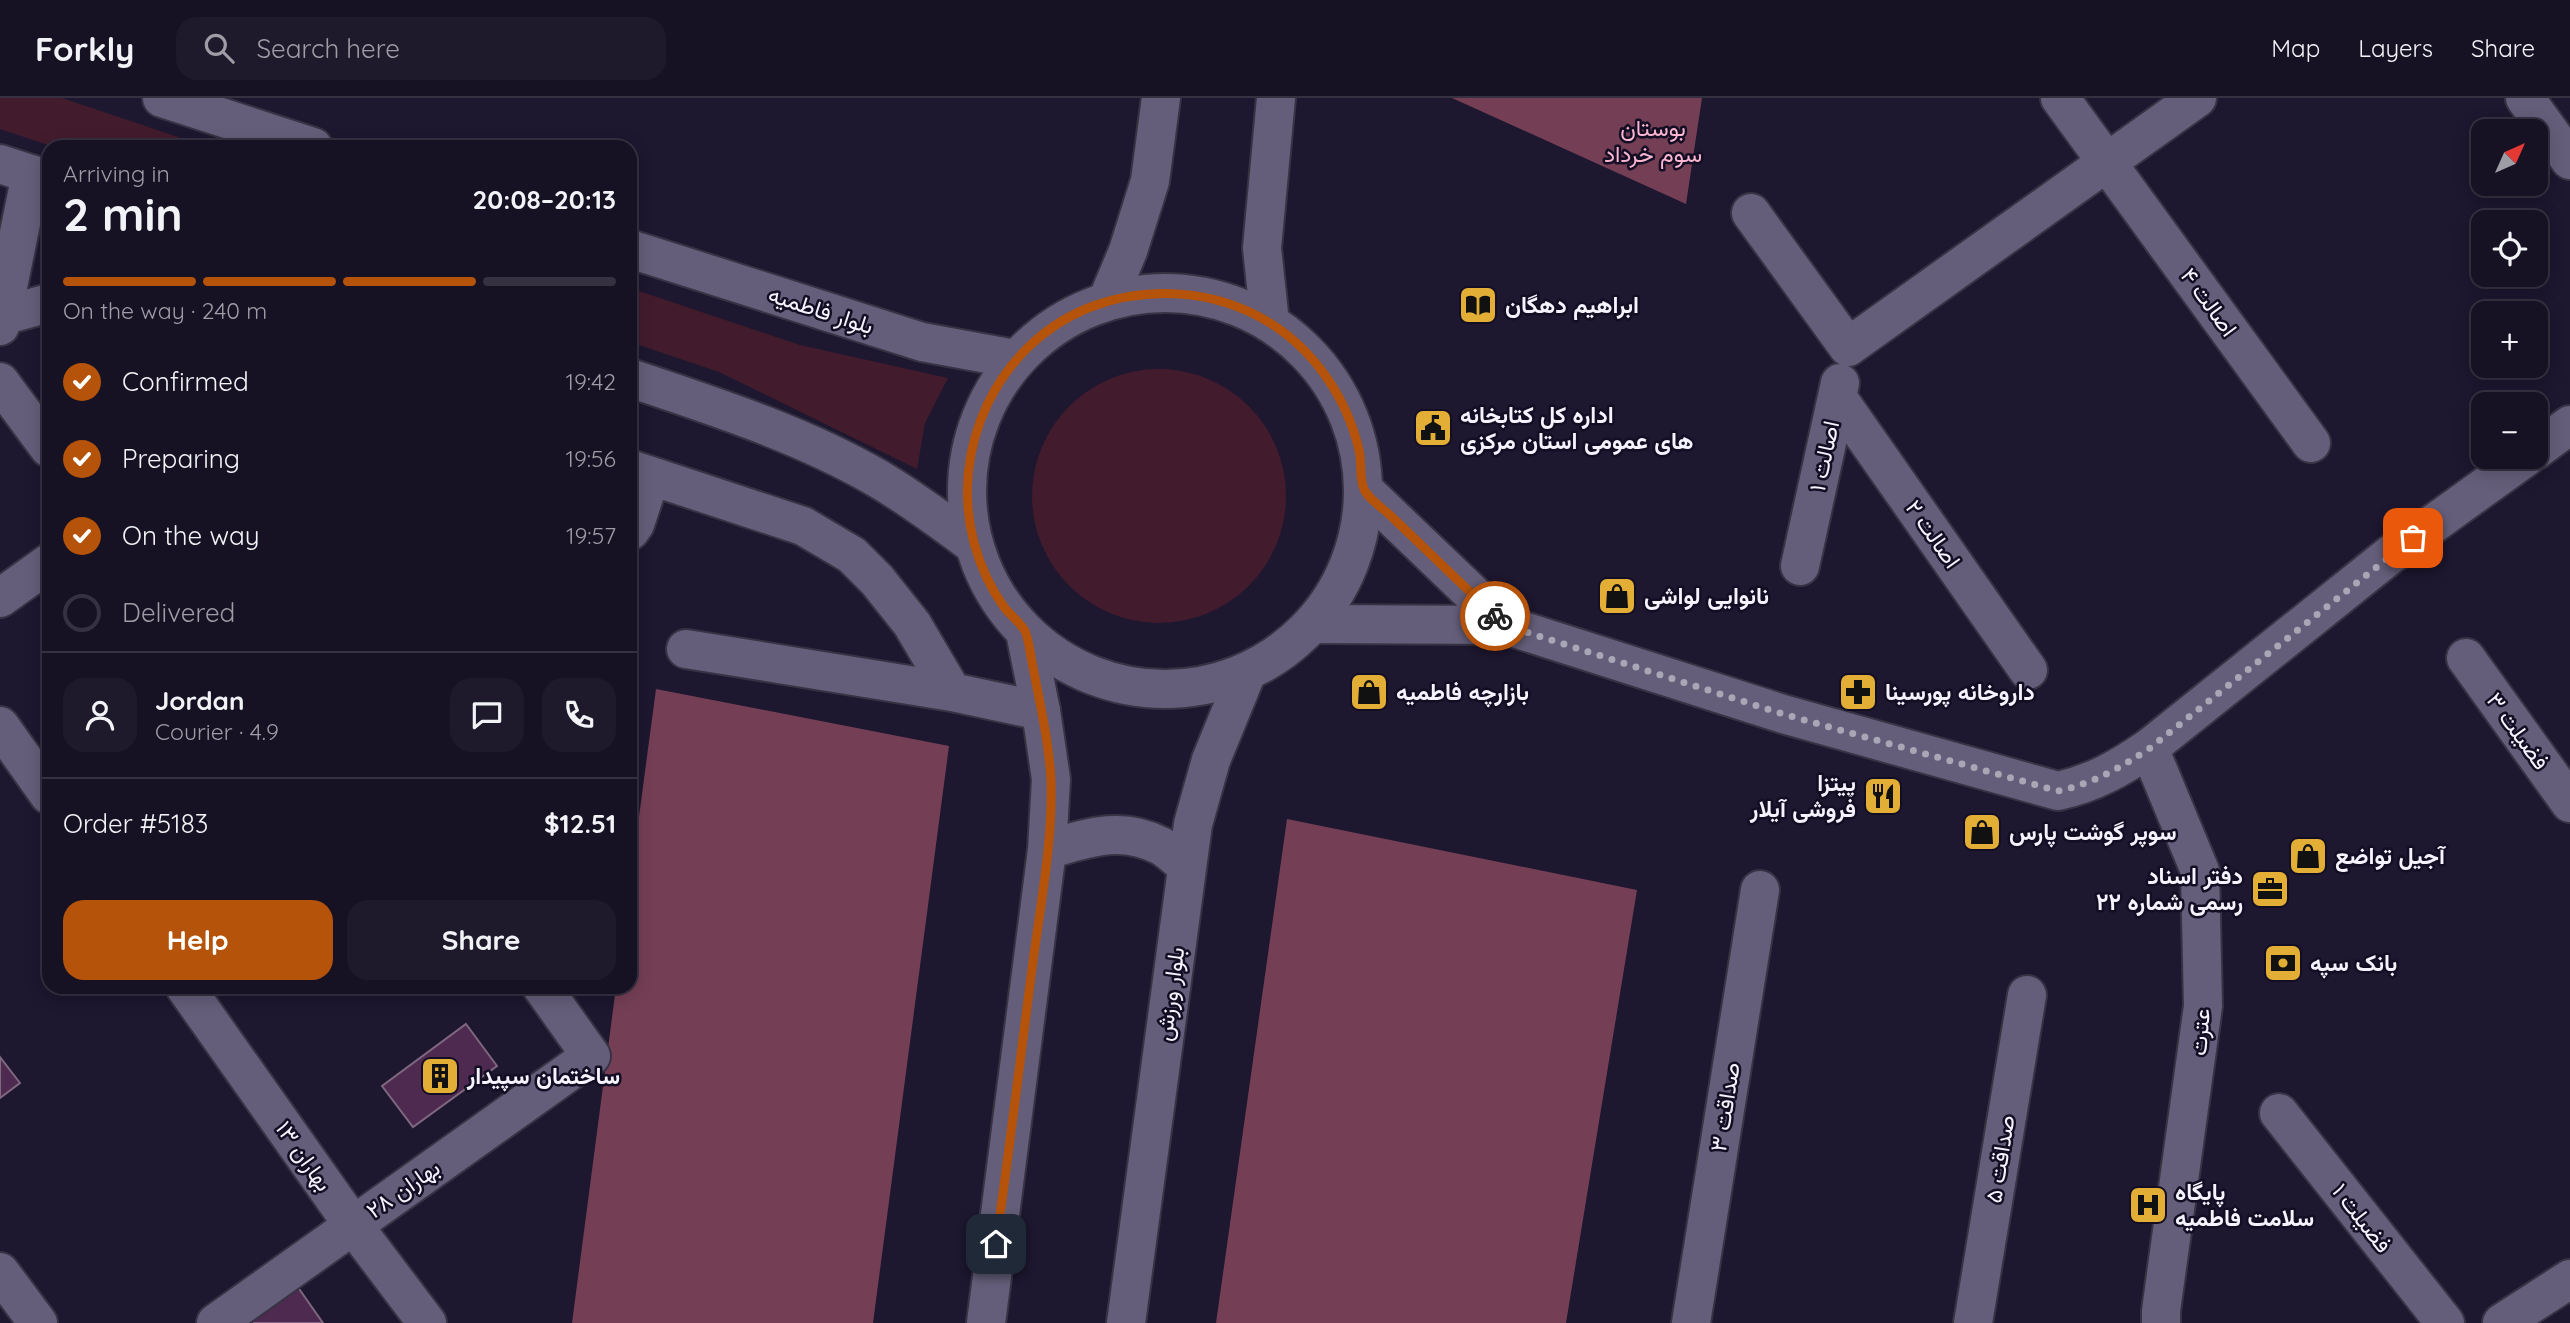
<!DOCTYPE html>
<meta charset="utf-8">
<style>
body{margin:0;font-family:Quicksand,Vazirmatn,sans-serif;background:#1f1a2b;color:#f1f3f6;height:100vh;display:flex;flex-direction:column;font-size:26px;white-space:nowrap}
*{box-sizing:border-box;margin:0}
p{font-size:23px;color:#9e9da6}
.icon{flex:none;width:38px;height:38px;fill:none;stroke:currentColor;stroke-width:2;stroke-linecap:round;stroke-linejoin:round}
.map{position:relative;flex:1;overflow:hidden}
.sheet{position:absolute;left:42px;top:42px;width:595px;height:854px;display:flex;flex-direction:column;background:#161123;border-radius:21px;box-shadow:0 4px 18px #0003,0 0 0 2px #353141}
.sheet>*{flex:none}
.needle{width:46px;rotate:45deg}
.buttons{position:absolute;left:2471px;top:21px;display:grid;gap:14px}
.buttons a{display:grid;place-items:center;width:77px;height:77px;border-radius:14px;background:#161123;box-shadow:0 4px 18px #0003,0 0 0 2px #353141;font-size:35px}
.pin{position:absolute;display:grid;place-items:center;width:60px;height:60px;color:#fff;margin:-30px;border-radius:14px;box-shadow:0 4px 10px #0006}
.courier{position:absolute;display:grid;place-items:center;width:70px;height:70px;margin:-35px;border:5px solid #b45309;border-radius:50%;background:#fff;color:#222;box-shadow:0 2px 9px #0007}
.headline em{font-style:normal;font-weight:700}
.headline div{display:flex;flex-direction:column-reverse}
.headline{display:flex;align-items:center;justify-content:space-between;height:119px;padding:0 21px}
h1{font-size:46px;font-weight:700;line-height:52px}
.bar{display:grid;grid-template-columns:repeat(4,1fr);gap:10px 7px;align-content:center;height:84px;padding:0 21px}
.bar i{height:9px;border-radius:5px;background:#353141}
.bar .current{background:#b45309}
.bar p{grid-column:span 4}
.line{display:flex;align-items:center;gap:18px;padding:0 21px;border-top:2px solid #353141}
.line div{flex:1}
.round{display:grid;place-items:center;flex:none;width:74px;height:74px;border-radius:21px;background:#1f1a2b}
ol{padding:0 21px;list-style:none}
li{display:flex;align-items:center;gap:21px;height:77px}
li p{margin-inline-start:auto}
li .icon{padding:7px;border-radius:50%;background:#b45309;color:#fff;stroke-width:4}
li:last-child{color:#9e9da6}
li i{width:38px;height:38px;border:4px solid #353141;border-radius:50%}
.cta{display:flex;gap:14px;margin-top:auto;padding:14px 21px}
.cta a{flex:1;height:80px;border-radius:21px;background:#b45309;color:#fff;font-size:28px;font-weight:700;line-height:80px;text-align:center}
.cta a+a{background:#1f1a2b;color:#f1f3f6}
header{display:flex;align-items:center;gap:42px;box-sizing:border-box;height:98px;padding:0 35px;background:#161123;border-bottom:2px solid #353141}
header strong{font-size:33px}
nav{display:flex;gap:38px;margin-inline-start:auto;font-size:24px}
.search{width:490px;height:63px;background:#1f1a2b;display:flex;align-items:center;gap:18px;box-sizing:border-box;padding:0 24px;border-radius:21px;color:#9e9da6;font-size:26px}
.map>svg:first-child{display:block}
.green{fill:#421c2d}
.forest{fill:#743f55}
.building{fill:#4e2a50;stroke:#7e677f;stroke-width:2}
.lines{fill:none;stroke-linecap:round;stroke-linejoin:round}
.minor-casing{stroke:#373344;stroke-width:42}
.tertiary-casing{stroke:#373344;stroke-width:42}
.secondary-casing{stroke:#373344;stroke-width:42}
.minor{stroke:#645e7a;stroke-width:38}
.tertiary{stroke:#645e7a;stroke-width:38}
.secondary{stroke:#645e7a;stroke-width:38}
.done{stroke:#a9a6b5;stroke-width:7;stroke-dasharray:0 12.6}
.route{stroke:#b45309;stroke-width:9}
.labels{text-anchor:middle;stroke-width:5;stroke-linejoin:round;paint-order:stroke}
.park-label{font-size:23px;fill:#fbb5d0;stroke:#140e24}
.street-label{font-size:23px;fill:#f5f3fd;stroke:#140e24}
.poi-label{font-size:23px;font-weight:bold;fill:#f5f3fd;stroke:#140e24;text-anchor:start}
</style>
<header>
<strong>Forkly</strong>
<div class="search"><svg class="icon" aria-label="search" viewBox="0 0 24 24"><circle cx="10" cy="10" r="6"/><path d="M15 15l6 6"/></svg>Search here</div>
<nav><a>Map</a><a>Layers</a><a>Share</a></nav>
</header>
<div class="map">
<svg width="2570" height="1225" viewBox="0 0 2570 1225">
<rect width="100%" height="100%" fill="#1d172f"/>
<path class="green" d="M 0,0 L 62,0 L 208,49 L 54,49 L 0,31 Z
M 630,190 L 800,247 L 948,280 L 925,325 L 917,371 L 719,274 L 630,244 Z
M1032 398a127 127 0 1 1 254 0a127 127 0 1 1-254 0Z"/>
<path class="forest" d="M 1452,0 L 1702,0 L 1686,106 Z
M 656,591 L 949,648 L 873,1225 L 572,1225 L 616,889 L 630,889 L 630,786 Z
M 1287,721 L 1637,792 L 1566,1225 L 1216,1225 Z"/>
<path class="building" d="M 466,926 L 497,968 L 413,1029 L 382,988 Z
M 0,959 L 20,985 L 0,1000 Z
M 295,1185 L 323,1225 L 239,1225 Z"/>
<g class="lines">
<defs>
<path id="minor" d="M 2060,0 L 2311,345
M 2525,0 L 2570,62
M 1751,115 L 1848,249
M 2,218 L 49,205
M 1848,249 L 2197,0
M 0,284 L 49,350
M 1837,299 L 2028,572
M 630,371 L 803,428 L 852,457 L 877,482 L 912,526 L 952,594
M 630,433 L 635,426 L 651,378
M 1800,468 L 1840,285
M 0,500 L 49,465
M 686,551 L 952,594 L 1041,613
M 2466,560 L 2570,705
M 0,628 L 49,697
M 185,889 L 353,1127 L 427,1225
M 2279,1015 L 2445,1225
M 0,1174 L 38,1225
M 216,1225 L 591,958 L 542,889
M 1691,1225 L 1760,792
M 1973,1225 L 2027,897
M 2502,1225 L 2570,1181"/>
<path id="tertiary" d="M 0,228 L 31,76
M 2536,352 L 2570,327
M 1364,392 L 1505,527
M 1313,526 L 1505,527 L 1783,616 L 2058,693 C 2094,685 2120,670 2149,650 L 2390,457 L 2526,359
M 2149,650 L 2200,773 L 2203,908 L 2161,1213 L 2161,1225"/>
<path id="secondary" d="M 162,0 L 313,49
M 0,66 L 49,82
M 630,151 L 922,244 L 1015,261
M967 393a198 198 0 1 1 396 0a198 198 0 1 1-396 0Z
M 1107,203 L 1128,153 L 1150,83 L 1161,0
M 1270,225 L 1262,150 L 1276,0
M 630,280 C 713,308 801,336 877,380 C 911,400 942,423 974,447
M 1047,752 C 1087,740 1121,727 1161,748 C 1170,753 1179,762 1187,769
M 986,1225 L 1047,752 L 1051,681 L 1041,613 L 1025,534
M 1126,1225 L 1193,726 L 1211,662 L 1247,574"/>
</defs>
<use href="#minor" class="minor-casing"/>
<use href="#tertiary" class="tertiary-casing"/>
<use href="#secondary" class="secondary-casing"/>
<use href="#minor" class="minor"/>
<use href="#tertiary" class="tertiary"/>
<use href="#secondary" class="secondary"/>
</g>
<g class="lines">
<path class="done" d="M 1495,518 L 1504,527 L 1783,616 L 2058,693 C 2094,685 2120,670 2150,650 L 2413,440"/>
<path class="route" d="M 996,1146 C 1009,1054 1020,963 1032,871 C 1040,809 1053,744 1051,682 C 1049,643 1039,602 1032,564 C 1030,555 1029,542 1025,533 C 1020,524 1010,517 1004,509 C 991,491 980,467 974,445 C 949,351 997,247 1088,210 C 1147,187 1215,191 1270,225 C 1315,253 1347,301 1359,352 C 1362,364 1359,380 1364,391 C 1368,401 1384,411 1392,419 C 1426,452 1461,485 1495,518"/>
</g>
<defs>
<symbol id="library-square" viewBox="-11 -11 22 22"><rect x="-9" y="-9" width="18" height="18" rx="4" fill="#e3ae35" stroke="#140e24"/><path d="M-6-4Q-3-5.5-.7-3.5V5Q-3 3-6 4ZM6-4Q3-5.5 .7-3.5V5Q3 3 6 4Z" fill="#111"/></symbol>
<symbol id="civic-square" viewBox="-11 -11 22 22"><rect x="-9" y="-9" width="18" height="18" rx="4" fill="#e3ae35" stroke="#140e24"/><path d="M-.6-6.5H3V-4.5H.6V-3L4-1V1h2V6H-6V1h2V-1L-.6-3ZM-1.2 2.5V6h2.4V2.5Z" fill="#111"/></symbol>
<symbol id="shop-square" viewBox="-11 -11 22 22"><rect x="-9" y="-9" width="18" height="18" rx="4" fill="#e3ae35" stroke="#140e24"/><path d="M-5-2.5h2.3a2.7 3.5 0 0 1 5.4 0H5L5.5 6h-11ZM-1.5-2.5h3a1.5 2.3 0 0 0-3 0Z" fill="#111"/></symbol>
<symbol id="pharmacy-square" viewBox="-11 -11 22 22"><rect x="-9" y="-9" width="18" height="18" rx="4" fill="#e3ae35" stroke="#140e24"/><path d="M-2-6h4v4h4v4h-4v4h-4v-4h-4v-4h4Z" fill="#111"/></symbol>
<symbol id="restaurant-square" viewBox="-11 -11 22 22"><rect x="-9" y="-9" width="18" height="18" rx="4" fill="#e3ae35" stroke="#140e24"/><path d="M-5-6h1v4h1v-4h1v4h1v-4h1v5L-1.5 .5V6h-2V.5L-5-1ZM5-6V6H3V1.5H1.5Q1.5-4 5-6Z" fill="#111"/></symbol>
<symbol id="office-square" viewBox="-11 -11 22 22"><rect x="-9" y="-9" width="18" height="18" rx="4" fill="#e3ae35" stroke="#140e24"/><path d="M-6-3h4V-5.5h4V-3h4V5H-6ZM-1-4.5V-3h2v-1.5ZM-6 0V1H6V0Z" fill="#111"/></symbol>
<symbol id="bank-square" viewBox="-11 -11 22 22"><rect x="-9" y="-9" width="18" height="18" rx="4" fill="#e3ae35" stroke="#140e24"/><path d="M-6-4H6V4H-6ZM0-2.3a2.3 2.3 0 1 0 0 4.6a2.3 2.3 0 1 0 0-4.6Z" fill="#111"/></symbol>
<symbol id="building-square" viewBox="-11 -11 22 22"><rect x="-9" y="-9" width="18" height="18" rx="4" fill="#e3ae35" stroke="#140e24"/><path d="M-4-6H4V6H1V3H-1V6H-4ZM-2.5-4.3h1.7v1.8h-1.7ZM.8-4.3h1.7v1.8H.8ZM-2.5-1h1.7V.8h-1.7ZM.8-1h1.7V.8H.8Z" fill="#111"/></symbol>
<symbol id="hospital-square" viewBox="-11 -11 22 22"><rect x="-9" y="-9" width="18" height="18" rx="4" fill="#e3ae35" stroke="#140e24"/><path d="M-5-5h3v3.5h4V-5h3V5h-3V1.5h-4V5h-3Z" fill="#111"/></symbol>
</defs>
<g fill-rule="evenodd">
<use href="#library-square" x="1456" y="185" width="44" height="44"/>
<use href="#civic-square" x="1411" y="308" width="44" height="44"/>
<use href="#shop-square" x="1595" y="476" width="44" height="44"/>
<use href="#shop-square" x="1347" y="572" width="44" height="44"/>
<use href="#pharmacy-square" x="1836" y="572" width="44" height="44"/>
<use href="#restaurant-square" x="1861" y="676" width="44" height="44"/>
<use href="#shop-square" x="1960" y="712" width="44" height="44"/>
<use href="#shop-square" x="2286" y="736" width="44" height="44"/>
<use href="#office-square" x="2248" y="769" width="44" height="44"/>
<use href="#bank-square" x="2261" y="843" width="44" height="44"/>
<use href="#building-square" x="418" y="956" width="44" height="44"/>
<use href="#hospital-square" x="2126" y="1085" width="44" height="44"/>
</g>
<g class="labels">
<g class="park-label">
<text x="1653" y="38">بوستان<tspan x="1653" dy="26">سوم خرداد</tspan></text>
</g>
<g class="street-label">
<text transform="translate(2209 204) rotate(54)" y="8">اصالت ۴</text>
<text transform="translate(821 212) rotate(18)" y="8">بلوار فاطمیه</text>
<text transform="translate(1824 358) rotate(-78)" y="8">اصالت ۱</text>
<text transform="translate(1933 436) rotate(55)" y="8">اصالت ۲</text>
<text transform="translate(2518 633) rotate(54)" y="8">فضیلت ۳</text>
<text transform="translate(1170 896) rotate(-82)" y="8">بلوار ورزش</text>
<text transform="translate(2200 934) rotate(-85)" y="8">عترت</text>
<text transform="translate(1725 1009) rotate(-81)" y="8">صداقت ۳</text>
<text transform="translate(304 1058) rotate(55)" y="8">بهاران ۱۳</text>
<text transform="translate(2000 1061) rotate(-81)" y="8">صداقت ۵</text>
<text transform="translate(403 1091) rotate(-35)" y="8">بهاران ۲۸</text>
<text transform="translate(2362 1120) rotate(52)" y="8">فضیلت ۱</text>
</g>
<g class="poi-label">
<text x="1505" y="215">ابراهیم دهگان</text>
<text x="1460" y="325">اداره کل کتابخانه<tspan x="1460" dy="26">های عمومی استان مرکزی</tspan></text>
<text x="1644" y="506">نانوایی لواشی</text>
<text x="1396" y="602">بازارچه فاطمیه</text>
<text x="1885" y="602">داروخانه پورسینا</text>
<text x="1856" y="693" text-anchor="end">پیتزا<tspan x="1856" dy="26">فروشی آیلار</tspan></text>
<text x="2009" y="742">سوپر گوشت پارس</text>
<text x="2335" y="766">آجیل تواضع</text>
<text x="2243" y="786" text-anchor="end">دفتر اسناد<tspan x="2243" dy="26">رسمی شماره ۲۲</tspan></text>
<text x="2310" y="873">بانک سپه</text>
<text x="467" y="986">ساختمان سپیدار</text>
<text x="2175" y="1102">پایگاه<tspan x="2175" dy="26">سلامت فاطمیه</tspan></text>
</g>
</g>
</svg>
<div class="buttons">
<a><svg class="needle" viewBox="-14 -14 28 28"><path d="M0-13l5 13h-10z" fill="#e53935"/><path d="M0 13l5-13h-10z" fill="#9e9da6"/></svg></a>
<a><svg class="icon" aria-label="locate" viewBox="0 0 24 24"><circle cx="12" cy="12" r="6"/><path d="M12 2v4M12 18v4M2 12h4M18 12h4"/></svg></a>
<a>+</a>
<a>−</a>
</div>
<div class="pin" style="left:2413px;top:440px;background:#ea580c"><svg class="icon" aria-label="bag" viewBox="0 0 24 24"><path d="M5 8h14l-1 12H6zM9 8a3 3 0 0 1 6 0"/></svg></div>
<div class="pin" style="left:996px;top:1146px;background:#1f2937"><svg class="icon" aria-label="home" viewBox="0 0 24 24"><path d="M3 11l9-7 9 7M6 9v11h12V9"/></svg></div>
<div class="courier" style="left:1495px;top:518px"><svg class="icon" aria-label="bike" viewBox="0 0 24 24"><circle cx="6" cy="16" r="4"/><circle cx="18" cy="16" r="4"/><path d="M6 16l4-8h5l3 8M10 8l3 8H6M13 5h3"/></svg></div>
<section class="sheet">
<div class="headline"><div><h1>2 min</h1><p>Arriving in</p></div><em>20:08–20:13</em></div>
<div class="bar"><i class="current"></i><i class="current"></i><i class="current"></i><i></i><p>On the way · 240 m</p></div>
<ol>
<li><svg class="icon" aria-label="check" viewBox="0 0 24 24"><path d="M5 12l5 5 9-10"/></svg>Confirmed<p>19:42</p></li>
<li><svg class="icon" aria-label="check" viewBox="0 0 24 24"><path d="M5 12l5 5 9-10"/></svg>Preparing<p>19:56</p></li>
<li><svg class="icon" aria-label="check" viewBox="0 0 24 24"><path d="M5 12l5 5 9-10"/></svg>On the way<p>19:57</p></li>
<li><i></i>Delivered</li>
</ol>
<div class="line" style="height:126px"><a class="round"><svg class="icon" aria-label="person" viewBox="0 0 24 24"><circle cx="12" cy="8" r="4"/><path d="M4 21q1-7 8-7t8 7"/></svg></a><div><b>Jordan</b><p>Courier · 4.9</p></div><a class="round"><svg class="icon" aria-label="chat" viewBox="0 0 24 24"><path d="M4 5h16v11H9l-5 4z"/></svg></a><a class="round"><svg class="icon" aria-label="phone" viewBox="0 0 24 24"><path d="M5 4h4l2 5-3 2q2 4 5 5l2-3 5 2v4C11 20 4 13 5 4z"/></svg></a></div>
<div class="line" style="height:91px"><div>Order #5183</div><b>$12.51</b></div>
<div class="cta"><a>Help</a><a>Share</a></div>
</section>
</div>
